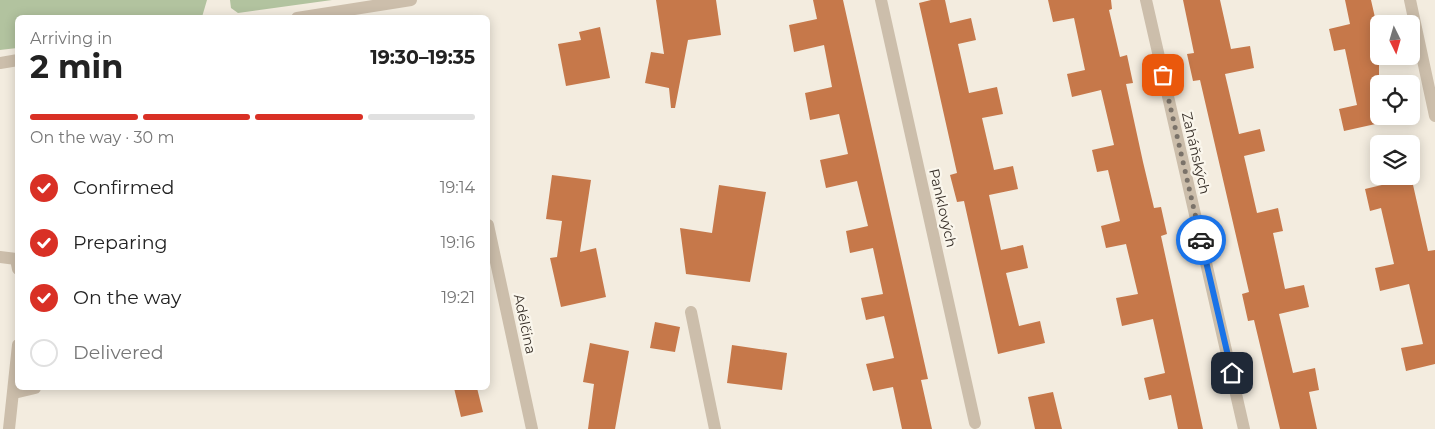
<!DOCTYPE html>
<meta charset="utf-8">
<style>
body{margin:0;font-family:Montserrat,sans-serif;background:#f2f2f2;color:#222;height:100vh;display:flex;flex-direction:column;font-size:19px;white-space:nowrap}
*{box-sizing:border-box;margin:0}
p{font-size:16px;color:#767676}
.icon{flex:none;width:28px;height:28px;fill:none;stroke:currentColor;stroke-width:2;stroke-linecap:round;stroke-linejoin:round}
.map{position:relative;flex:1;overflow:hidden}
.panel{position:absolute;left:15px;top:15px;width:475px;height:375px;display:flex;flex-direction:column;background:#fff;border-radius:8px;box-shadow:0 2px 12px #0003}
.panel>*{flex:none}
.needle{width:32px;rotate:175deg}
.fabs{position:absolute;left:1370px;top:15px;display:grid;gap:10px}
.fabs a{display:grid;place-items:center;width:50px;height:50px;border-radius:8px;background:#fff;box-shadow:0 2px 12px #0003;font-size:25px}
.pin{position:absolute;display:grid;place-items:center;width:42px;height:42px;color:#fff;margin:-21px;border-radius:10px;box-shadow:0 2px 8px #0006}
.courier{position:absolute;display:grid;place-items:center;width:50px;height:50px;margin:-25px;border:4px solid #1a73e8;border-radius:50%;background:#fff;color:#222;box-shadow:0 1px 6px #0007}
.headline em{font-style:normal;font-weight:700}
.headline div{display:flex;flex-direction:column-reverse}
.headline{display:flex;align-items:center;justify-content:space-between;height:85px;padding:0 15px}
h1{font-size:32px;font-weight:700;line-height:38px}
.bar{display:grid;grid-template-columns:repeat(4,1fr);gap:8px 5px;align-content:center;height:60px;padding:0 15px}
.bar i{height:6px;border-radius:4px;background:#e0e0e0}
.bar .selected{background:#d93025}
.bar p{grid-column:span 4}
ol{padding:0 15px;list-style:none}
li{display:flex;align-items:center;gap:15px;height:55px}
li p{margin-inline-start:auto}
li .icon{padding:5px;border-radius:50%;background:#d93025;color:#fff;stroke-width:4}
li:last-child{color:#767676}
li i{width:28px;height:28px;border:2px solid #e0e0e0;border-radius:50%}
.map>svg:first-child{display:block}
.green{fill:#b2c39f}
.building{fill:#c6784a}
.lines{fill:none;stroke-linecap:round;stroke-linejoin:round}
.lane{stroke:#ccbeab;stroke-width:12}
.street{stroke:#ccbeab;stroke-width:12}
.done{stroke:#7a7269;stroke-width:5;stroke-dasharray:0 9}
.route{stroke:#1a73e8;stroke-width:6}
.labels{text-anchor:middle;stroke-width:4.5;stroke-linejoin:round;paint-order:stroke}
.street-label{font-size:14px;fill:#39312a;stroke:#faf6ec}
</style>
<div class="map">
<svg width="1435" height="429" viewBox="0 0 1435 429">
<rect width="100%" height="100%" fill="#f3ecdf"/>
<path class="green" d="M 0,0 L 207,0 L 202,17 L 18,18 L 17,48 L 0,50 Z
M 230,0 L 332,0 L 238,13 L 231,8 Z"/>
<path class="building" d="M 656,0 L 716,0 L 721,35 L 688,40 L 675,108 L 671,108 L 669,88 L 645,83 L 651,52 L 664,54 Z
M 813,0 L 843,0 L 928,379 L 921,380 L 932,429 L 902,429 L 893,387 L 873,391 L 866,364 L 894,358 L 884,316 L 866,320 L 861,298 L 883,294 L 873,248 L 850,253 L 846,231 L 868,226 L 857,181 L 826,188 L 820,160 L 848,154 L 839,114 L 810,120 L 805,93 L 832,87 L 824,45 L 794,52 L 789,25 L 817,19 Z
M 931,0 L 945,0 L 950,23 L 971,18 L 976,40 L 958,44 L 969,93 L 997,87 L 1003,114 L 982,118 L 994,170 L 1013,166 L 1018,189 L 989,195 L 1001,250 L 1023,245 L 1028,268 L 1006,273 L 1019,326 L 1040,321 L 1045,343 L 998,354 L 964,201 L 957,202 L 950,175 L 957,173 L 919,3 Z
M 1048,0 L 1111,0 L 1112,9 L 1109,10 L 1120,57 L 1127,55 L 1133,83 L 1126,84 L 1143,162 L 1154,208 L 1161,207 L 1167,234 L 1161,236 L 1203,429 L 1178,429 L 1171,395 L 1149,400 L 1144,378 L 1165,373 L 1153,319 L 1122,326 L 1116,298 L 1138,294 L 1126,244 L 1106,248 L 1101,226 L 1120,221 L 1108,170 L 1097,172 L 1092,150 L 1114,145 L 1101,90 L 1072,97 L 1067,74 L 1085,70 L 1074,18 L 1053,22 Z
M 1183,0 L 1220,0 L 1231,49 L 1250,46 L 1254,68 L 1225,74 L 1239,134 L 1260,129 L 1265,151 L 1244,156 L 1257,213 L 1278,208 L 1283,231 L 1273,233 L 1285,289 L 1304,285 L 1309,307 L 1279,314 L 1293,373 L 1315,368 L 1319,390 L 1309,392 L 1317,429 L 1280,429 L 1254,320 L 1248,321 L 1242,294 L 1249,292 L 1200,80 L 1193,81 L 1187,54 L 1194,53 Z
M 1345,0 L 1371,0 L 1379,35 L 1379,82 L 1389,80 L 1390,84 L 1379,84 L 1379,116 L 1398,116 L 1398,119 L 1344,131 L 1339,109 L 1357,105 L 1345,49 L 1334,51 L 1329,29 L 1350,24 Z
M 600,27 L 610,78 L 566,86 L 558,44 L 581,40 L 579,32 Z
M 552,175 L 591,180 L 580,252 L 596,248 L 606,297 L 561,307 L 550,258 L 557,257 L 562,221 L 546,219 Z
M 1385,176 L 1411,176 L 1428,251 L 1435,250 L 1435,364 L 1406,371 L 1401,348 L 1423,344 L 1409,284 L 1380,291 L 1375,268 L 1394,264 L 1381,208 L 1370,211 L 1365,189 L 1386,184 Z
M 719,185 L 766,192 L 750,282 L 686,274 L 680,228 L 712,233 Z
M 655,322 L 680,327 L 675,352 L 650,348 Z
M 590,343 L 629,351 L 615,429 L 588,429 L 594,384 L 583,382 Z
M 732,345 L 787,353 L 782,390 L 727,383 Z
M 454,388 L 477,388 L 483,412 L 461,417 Z
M 1053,392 L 1062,429 L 1035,429 L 1028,397 Z"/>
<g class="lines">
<path class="lane" d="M 691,312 L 715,429
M 14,393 L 35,388"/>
<path class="street" d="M 881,0 L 975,423
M 1146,0 L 1244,429
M 1410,0 L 1435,116
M 297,18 L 411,0
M 0,63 L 18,60
M 488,225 L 532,429
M 0,257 L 16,259 L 18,269
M 9,429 L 18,345"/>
</g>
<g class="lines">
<path class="done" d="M 1163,75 L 1201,240"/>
<path class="route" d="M 1201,240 L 1232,373"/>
</g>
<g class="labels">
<g class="street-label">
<text transform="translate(1196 153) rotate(77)" y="5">Zaháňských</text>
<text transform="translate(943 208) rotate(77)" y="5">Panklových</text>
<text transform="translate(525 324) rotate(78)" y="5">Adélčina</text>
</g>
</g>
</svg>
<div class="fabs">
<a><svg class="needle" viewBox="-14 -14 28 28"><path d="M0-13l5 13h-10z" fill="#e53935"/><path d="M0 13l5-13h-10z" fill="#767676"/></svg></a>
<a><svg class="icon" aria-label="locate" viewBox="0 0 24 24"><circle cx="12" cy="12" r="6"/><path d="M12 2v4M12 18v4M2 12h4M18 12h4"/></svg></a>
<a><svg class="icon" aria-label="layers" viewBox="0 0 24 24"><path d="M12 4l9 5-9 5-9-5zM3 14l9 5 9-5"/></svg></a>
</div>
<div class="pin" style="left:1163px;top:75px;background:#ea580c"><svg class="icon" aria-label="bag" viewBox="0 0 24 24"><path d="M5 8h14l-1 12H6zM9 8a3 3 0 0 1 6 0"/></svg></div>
<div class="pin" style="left:1232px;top:373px;background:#1f2937"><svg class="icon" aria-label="home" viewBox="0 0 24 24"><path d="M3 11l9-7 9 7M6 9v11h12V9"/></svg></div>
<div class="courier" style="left:1201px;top:240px"><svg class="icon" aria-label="car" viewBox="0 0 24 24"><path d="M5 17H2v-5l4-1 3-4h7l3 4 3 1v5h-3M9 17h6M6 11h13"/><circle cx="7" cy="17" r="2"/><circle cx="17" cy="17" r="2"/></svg></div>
<section class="panel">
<div class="headline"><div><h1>2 min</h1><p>Arriving in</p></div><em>19:30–19:35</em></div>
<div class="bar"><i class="selected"></i><i class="selected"></i><i class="selected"></i><i></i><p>On the way · 30 m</p></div>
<ol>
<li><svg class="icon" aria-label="check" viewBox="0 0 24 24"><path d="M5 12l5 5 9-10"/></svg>Confirmed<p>19:14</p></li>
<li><svg class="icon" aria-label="check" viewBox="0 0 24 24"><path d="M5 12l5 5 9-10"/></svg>Preparing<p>19:16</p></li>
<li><svg class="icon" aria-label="check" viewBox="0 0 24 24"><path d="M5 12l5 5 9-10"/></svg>On the way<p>19:21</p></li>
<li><i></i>Delivered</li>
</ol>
</section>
</div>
